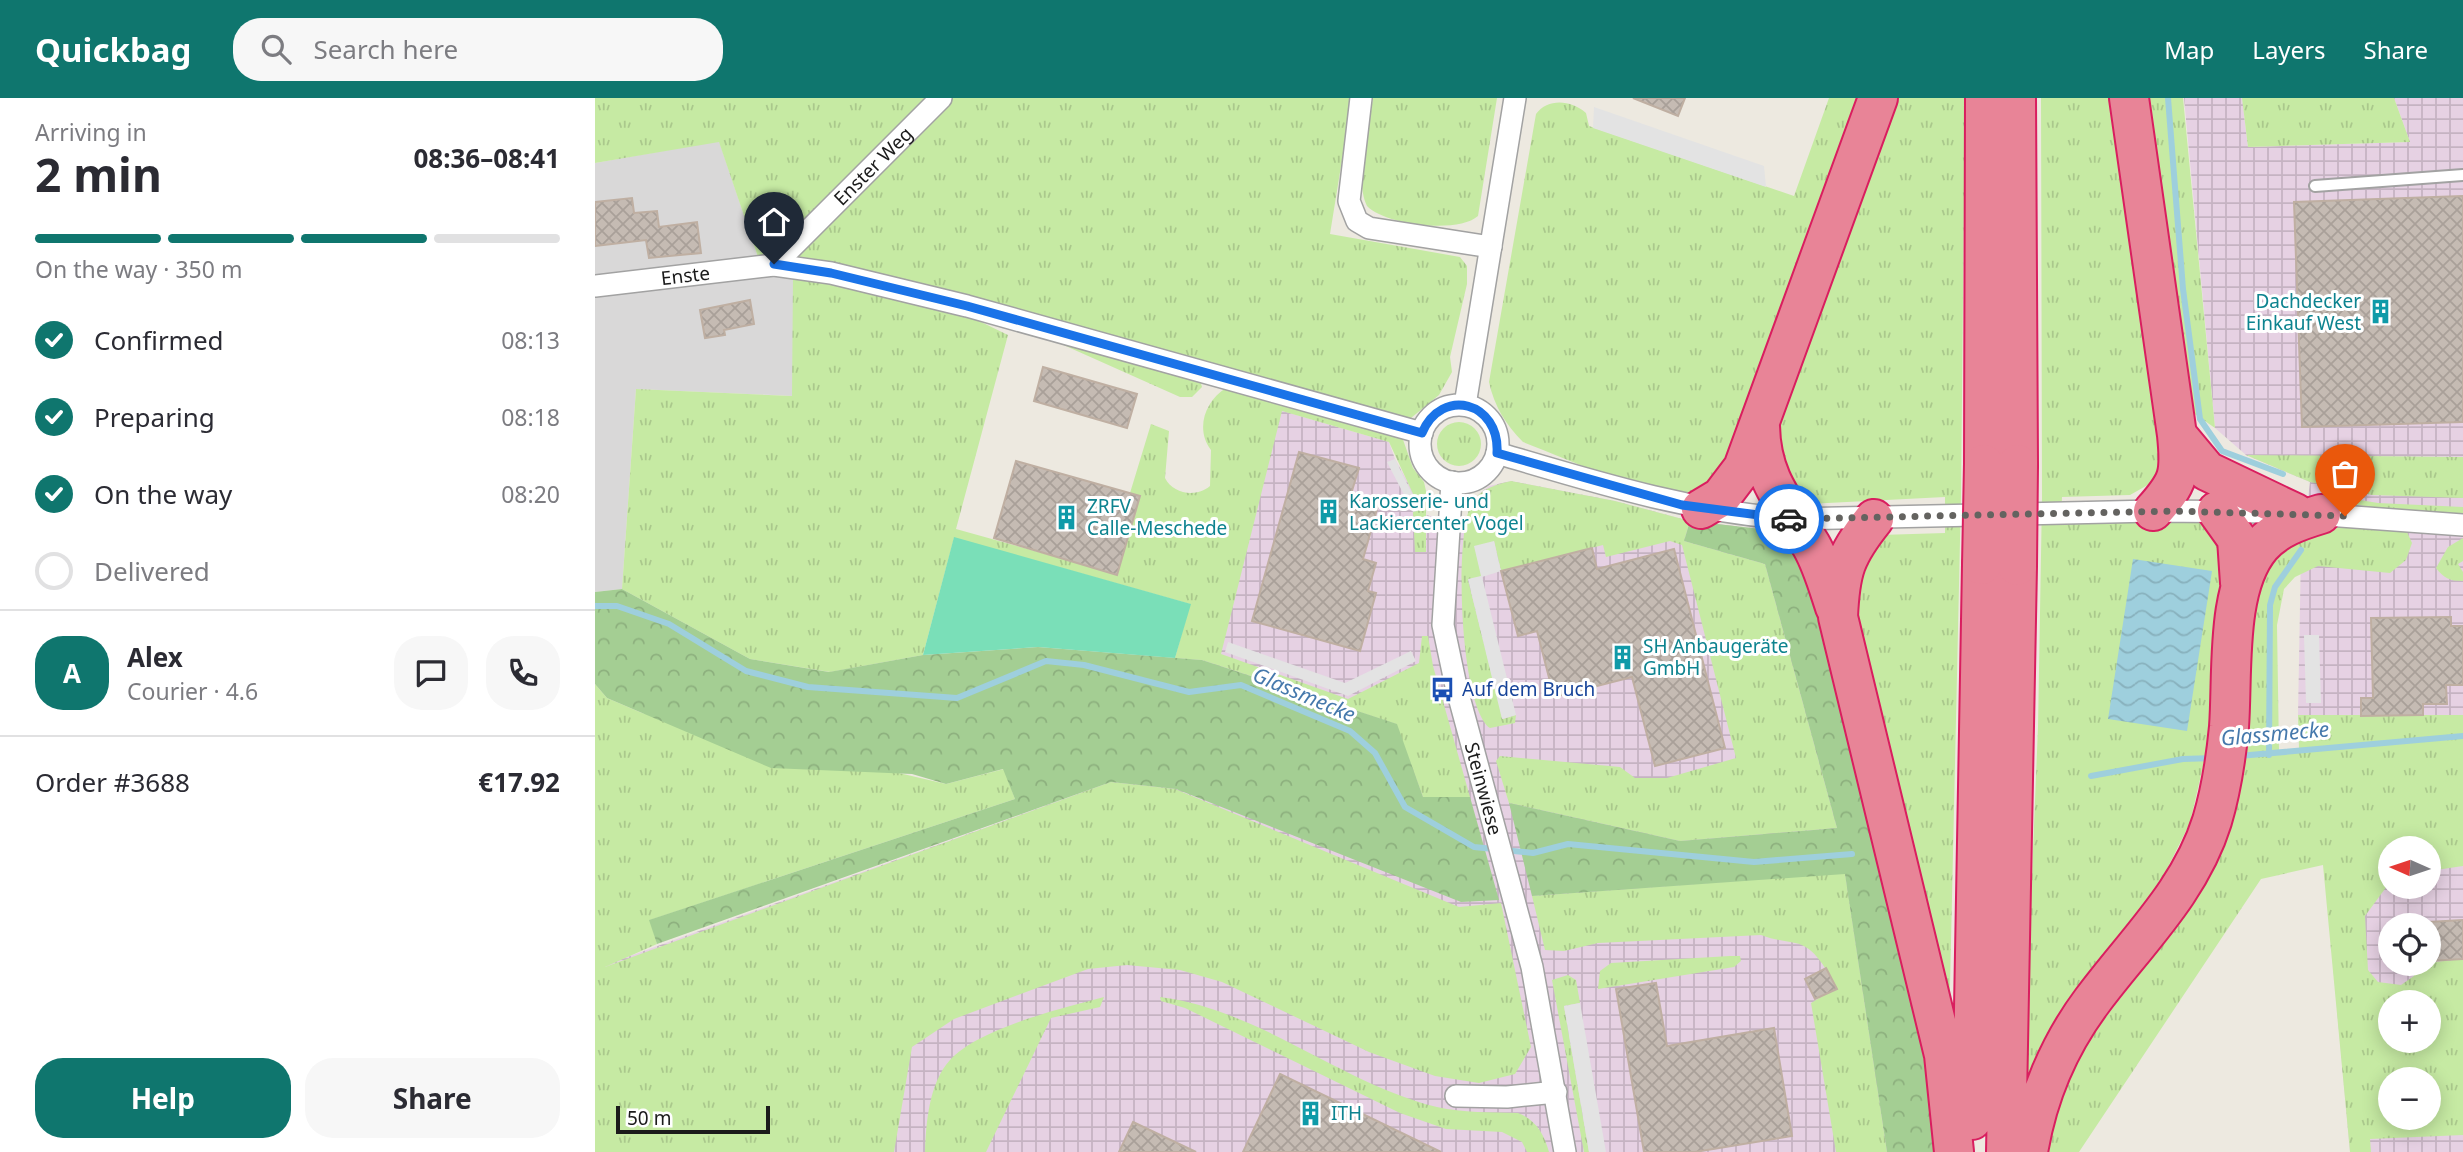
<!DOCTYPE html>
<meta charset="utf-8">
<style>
body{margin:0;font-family:"Noto Sans",sans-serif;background:#f7f7f7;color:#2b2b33;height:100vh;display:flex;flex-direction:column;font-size:26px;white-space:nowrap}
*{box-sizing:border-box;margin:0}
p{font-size:23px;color:#7c7c81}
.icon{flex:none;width:38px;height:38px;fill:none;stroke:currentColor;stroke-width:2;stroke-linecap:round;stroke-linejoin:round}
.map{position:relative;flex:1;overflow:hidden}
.sheet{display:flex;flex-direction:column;background:#fff;width:595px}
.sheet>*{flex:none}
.needle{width:46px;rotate:273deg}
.tools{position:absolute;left:1783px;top:738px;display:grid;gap:14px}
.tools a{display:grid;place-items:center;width:63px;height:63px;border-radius:50%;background:#fff;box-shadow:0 4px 18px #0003;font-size:35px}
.scale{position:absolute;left:21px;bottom:18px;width:154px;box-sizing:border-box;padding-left:7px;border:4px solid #1b1b1b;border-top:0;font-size:19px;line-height:24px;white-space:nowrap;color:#1b1b1b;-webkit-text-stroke:5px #fff;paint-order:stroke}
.pin{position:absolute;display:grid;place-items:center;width:60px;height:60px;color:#fff;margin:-72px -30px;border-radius:50% 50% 50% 0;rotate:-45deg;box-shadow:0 0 7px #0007}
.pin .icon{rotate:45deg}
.courier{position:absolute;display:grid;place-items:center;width:70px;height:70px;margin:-35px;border:5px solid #1a73e8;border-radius:50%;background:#fff;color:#222;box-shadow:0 2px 9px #0007}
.overview em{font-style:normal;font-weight:700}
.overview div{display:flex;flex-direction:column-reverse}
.overview{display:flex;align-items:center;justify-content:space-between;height:119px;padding:0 35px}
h1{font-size:46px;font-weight:700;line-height:52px}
.bar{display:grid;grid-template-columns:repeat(4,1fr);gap:10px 7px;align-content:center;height:84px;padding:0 35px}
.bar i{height:9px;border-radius:5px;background:#e1e1e2}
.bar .selected{background:#0f766e}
.bar p{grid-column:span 4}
.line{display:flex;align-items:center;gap:18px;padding:0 35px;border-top:2px solid #e1e1e2}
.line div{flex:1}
.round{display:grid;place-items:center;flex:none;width:74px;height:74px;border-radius:28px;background:#f7f7f7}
ol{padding:0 35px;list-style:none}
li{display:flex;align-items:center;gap:21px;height:77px}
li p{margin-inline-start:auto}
li .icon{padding:7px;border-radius:50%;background:#0f766e;color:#fff;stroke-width:4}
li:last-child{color:#7c7c81}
li i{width:38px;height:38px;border:4px solid #e1e1e2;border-radius:50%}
.primary-button{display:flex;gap:14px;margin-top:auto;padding:14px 35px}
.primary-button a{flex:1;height:80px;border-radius:28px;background:#0f766e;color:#fff;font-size:28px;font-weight:700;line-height:80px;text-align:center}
.primary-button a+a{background:#f7f7f7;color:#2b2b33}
header{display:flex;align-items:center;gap:42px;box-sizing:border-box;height:98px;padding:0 35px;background:#0f766e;color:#fff}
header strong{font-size:33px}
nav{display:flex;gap:38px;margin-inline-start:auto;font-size:24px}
.search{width:490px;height:63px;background:#f7f7f7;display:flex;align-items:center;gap:18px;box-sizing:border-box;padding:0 24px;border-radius:28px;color:#7c7c81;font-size:26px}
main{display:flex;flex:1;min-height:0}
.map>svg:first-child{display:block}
.residential{fill:#d9d8d8}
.industrial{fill:url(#industrial-grid);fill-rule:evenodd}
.grass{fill:url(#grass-tufts);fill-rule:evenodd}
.forest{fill:url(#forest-crowns)}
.pitch{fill:#7adfb8}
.parking{fill:#e3e3e3}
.water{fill:url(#water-waves)}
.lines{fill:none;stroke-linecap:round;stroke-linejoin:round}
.stream{stroke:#9ecfdd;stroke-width:6}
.building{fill:url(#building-cross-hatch);stroke:#bfafa2;stroke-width:2}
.lane-casing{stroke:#a2a2a2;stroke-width:14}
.street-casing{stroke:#a2a2a2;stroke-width:24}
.highway-casing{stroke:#d91e5f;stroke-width:42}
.lane{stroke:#fff;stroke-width:10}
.street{stroke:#fff;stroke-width:21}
.highway{stroke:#e88497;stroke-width:38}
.highway-bridge-casing{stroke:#d91e5f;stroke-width:42;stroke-linecap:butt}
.highway-bridge{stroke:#e88497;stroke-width:38}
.done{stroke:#646360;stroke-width:7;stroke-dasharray:0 12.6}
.route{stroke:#1a73e8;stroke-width:9}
.labels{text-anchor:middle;stroke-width:6;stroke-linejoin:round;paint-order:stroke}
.street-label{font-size:19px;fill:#1b1b1b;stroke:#fff}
.culture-label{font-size:19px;fill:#0d838f;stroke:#fff;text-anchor:start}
.transit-label{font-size:19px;fill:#164399;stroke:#fff;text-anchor:start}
.water-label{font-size:21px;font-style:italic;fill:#4679ac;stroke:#fff}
</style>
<header>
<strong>Quickbag</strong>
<div class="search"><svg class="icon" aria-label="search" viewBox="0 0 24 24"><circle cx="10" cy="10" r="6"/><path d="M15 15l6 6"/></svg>Search here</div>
<nav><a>Map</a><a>Layers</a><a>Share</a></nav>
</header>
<main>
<section class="sheet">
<div class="overview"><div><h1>2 min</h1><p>Arriving in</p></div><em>08:36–08:41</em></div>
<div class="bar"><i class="selected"></i><i class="selected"></i><i class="selected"></i><i></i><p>On the way · 350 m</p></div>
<ol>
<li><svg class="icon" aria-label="check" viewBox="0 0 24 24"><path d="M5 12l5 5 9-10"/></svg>Confirmed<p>08:13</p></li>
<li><svg class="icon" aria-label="check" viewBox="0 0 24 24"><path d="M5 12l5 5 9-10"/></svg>Preparing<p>08:18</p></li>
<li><svg class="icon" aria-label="check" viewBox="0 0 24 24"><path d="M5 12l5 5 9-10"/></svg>On the way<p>08:20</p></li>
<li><i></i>Delivered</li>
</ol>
<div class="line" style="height:126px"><b class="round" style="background:#0f766e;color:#fff">A</b><div><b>Alex</b><p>Courier · 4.6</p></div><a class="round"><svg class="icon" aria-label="chat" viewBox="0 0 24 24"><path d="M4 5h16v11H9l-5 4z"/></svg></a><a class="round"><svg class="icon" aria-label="phone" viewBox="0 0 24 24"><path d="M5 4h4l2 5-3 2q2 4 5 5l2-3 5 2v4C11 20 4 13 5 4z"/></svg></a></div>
<div class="line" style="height:91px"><div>Order #3688</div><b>€17.92</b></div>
<div class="primary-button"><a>Help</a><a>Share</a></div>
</section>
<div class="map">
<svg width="1868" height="1054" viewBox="0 0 1868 1054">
<defs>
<pattern id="industrial-grid" width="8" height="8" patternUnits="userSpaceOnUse" patternTransform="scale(1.75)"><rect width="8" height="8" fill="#e6d1e3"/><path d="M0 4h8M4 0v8" fill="none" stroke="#c5b3c2"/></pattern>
<pattern id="grass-tufts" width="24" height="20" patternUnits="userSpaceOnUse" patternTransform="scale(1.75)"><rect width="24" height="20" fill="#c6eaa3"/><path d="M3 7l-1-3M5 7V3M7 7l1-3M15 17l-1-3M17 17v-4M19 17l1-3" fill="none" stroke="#aac88c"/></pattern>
<pattern id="forest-crowns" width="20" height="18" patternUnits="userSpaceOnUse" patternTransform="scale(1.75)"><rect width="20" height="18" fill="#a4ce93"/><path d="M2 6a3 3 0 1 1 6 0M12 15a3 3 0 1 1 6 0" fill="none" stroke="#8db07e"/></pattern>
<pattern id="water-waves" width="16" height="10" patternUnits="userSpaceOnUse" patternTransform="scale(1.75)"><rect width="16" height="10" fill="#9ecfdd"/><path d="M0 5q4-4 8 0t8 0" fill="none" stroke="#88b1bd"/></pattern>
<pattern id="building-cross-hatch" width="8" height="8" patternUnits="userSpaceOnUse" patternTransform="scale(1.75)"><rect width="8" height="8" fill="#c5bbb3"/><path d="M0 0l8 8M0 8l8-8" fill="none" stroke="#a9a099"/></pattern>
</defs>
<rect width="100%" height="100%" fill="#ede9e0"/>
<path class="residential" d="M 124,43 L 163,159 L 187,145 L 198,177 L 198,298 L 41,291 L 27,491 L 0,494 L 0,65 Z"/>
<path class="industrial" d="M 1589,0 L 1647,0 L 1653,49 L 1815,44 L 1799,0 L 1868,0 L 1868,1054 L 1755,1054 L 1729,767 L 1703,617 L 1706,452 L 1715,384 L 1651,357 L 1620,330 ZM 1796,751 L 1834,751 L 1834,789 L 1796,789 ZM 1796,828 L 1834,828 L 1834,866 L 1796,866 ZM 1796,905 L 1834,905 L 1834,943 L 1796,943 ZM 1796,982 L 1834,982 L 1834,1020 L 1796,1020 Z
M 667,307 L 794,344 L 800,361 L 831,417 L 871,426 L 875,407 L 884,396 L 894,388 L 916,383 L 1020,403 L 1095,423 L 1175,432 L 1287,770 L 1343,1026 L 1344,1054 L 27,1054 L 16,1007 L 10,867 L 516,684 L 580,690 Z"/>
<path class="grass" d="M 0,0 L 757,0 L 735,136 L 865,159 L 872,168 L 872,186 L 855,259 L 857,274 L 844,297 L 816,320 L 807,321 L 201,161 L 187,145 L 163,159 L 124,44 L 0,65 Z
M 778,0 L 902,0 L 883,118 C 863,136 790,127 772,108 C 759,83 774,29 778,0 Z
M 1234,0 L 1265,0 L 1140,364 L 1108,395 C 1048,398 984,365 928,344 C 911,327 899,308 894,284 L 941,16 C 953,0 976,2 991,15 L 994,28 L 1199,98 Z
M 1292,0 L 1370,0 L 1366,398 L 1354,934 L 1253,518 L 1258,464 L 1285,437 L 1350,435 L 1350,399 L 1213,406 L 1183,375 L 1178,321 Z
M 1446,0 L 1525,0 L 1574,375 L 1535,397 L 1467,399 L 1466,425 L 1604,422 L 1618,427 L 1634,447 L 1614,642 L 1595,725 L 1555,805 L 1428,1000 L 1443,629 L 1447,400 Z
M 1545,0 L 1588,0 L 1620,330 L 1588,308 Z
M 1647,0 L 1799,0 L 1815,44 L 1653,49 Z
M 198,177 L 353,208 L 413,237 L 361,431 L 522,476 L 545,399 L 535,395 L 556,326 L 574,333 L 570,380 C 578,396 601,400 615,388 L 616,352 C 600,331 610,303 631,290 L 806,336 L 818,370 L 829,384 L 831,393 L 831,454 L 820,454 L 818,414 L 825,411 L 794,344 L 687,313 L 626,556 L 753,601 L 824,565 L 827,538 L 833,538 L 838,568 L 875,699 L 828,699 L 801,626 L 607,562 L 580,560 L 595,506 L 359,440 L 328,557 L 235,574 L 155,561 L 27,491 L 41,291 L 197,298 Z
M 466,242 L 605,282 L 607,289 L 597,299 L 585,299 L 464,245 Z
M842 346a22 22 0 1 1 44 0a22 22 0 1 1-44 0Z
M 1651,357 L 1868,359 L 1868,400 L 1777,397 L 1715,384 Z
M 916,383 L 1020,403 L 1095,423 L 1089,443 L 1170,466 L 1242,730 L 1085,743 L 914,705 L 901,663 L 905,658 L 1025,669 L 1040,680 L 1072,680 L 1141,660 L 1087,447 L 1075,443 L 1011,459 L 1008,447 L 906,473 L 899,443 L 887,478 L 873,482 L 908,621 L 921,617 L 920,625 L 895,630 C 865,609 859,440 876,407 C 884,391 900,387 916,383 Z
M 1729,396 L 1783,405 L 1868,409 L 1868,416 L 1785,411 L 1727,400 Z
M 1729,426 L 1812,434 L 1817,445 L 1811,462 L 1795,475 L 1723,468 L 1700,479 L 1689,491 L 1682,527 L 1684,653 L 1704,651 L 1703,617 L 1868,617 L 1868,768 L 1834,773 L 1834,751 L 1796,751 L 1795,784 L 1770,818 L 1773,872 L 1783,884 L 1806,887 L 1819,878 L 1820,866 L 1868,861 L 1868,1037 L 1775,1041 L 1776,1054 L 1755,1054 L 1728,767 L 1666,781 L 1484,1054 L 1445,1054 L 1464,987 L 1507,924 L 1598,807 L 1632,735 L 1653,505 L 1673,455 ZM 1796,905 L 1834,905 L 1834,943 L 1796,943 ZM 1796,982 L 1834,982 L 1834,1020 L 1796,1020 Z
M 1868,440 L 1868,463 L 1863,466 L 1868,474 L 1868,483 C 1854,483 1849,480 1841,470 L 1853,449 Z
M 0,586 L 12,600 L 47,615 L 351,686 L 409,671 L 420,701 L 55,822 L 62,846 L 10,869 L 516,684 L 580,691 L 864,809 L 906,805 L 936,949 L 920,976 L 884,985 L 840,978 L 774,954 L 627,884 L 585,872 L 532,867 L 493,871 L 359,921 L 317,949 L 299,1054 L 0,1054 Z
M 1250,775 L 1292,1054 L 1241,1054 L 1216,905 L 1241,890 C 1233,874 1220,848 1200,845 C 1187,842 1178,842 1166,837 L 1003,845 L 969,853 L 950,852 L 937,798 Z
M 1135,858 L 1145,858 L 1146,863 L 1139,869 L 1003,891 L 1005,873 L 1016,865 Z
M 973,877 L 981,882 L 985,905 L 969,908 L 994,1054 L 989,1054 L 957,882 Z
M 509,899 L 505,909 L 456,920 L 391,1054 L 330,1054 C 331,1025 334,985 355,962 C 384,930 468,910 509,899 Z
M 565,899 C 666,912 745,985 842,1009 C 868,1015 896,1014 923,1015 C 941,1022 949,1036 954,1054 L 932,1054 L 927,1044 L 907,1034 L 851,1031 L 805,1015 L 590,910 L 566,903 Z"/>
<path class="forest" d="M 1095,423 L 1175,432 L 1195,438 L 1211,455 L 1287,770 L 1343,1026 L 1344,1054 L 1292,1054 L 1250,776 L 937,798 L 914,705 L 1085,743 L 1242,730 L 1170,466 L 1089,443 Z
M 27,491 L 155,561 L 234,574 L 328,557 L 443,549 L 607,562 L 802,626 L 828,699 L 875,699 L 904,802 L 866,804 L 581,691 L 516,684 L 62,846 L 54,822 L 420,701 L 408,671 L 351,686 L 317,676 L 176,670 L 12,600 L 0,586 L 0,494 Z"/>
<path class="pitch" d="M 359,439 L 596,506 L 580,560 L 443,549 L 328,557 Z"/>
<path class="parking" d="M 999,9 L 1169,68 L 1171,89 L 998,30 Z
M 800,361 L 825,412 L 818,414 L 792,364 Z
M 899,443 L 906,473 L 887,479 L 921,617 L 907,621 L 873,481 L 886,478 L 879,448 Z
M 1709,537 L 1724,537 L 1726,605 L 1711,605 Z
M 633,544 L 750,585 L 816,553 L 821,563 L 753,598 L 630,554 Z
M 985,905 L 1011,1054 L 994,1054 L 969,908 Z"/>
<path class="water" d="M 1538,461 L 1617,473 L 1592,633 L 1513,621 Z"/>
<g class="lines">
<path class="stream" d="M 1573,0 L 1588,191 L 1605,321 L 1627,353 L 1688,376
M 0,508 L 22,508 L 74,526 L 151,573 L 213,589 L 362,600 L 451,563 L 489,567 L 594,594 L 646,587 L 755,633 L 780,655 L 810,709 L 879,749 L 938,755 L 973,746 L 1159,764 L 1257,756
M 1674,657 L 1675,507 L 1680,489 L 1706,452
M 1644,658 L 1868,638
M 1496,678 L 1588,661 L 1619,660"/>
</g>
<path class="building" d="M 1038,0 L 1090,0 L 1083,18 Z
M 1868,98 L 1868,324 L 1707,329 L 1699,104 Z
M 37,100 L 39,115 L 62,113 L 64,129 L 102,124 L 106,155 L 54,160 L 51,142 L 0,148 L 0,104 Z
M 155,202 L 159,226 L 129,232 L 130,237 L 110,240 L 105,212 Z
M 448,269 L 542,296 L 532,330 L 439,303 Z
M 704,354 L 764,370 L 756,396 L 784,404 L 768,461 L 781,465 L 773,493 L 781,495 L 765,553 L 657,523 Z
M 421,363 L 545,398 L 522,477 L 399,440 Z
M 997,450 L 1002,471 L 1079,451 L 1130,650 L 1060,668 L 1037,579 L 959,599 L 942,533 L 923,538 L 906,473 Z
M 1856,519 L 1856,528 L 1868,528 L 1868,587 L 1851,587 L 1852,606 L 1828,606 L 1828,617 L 1766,618 L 1766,600 L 1778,600 L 1776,520 Z
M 1868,822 L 1868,861 L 1834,863 L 1834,824 Z
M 1231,870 L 1242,891 L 1220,901 L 1210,881 Z
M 1061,885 L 1072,948 L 1179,930 L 1197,1038 L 1100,1054 L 1049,1054 L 1021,891 Z
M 685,976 L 846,1054 L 648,1054 Z
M 538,1024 L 601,1054 L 524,1054 Z"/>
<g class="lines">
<defs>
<path id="lane" d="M 1720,88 L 1868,77"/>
<g id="street">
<path d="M 766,0 L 754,103 L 762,123 L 774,130 L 896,149"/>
<path id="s1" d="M 179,167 L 346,0"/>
<path id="s2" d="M 0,188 L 179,167 L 236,175 L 372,208 L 827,335"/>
<path d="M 870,307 L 920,0"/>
<circle cx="864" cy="346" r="39"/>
<path d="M 902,355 C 1000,384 1095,414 1198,421 L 1558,413 L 1679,414"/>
<path id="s3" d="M 857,384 L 848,527 L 861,588 L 937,869 L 970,1054"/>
<path d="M 1718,416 L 1868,427"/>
<path d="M 861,998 L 912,999 L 961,994"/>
</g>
<path id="highway" d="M 1421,0 L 1423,366
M 1534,0 L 1582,337 L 1612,373 L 1700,415
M 1165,328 C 1166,381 1190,405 1216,447 C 1227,466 1233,488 1240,509
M 1389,366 L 1390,0
M 1106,411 L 1126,399 L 1148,370 L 1283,0
M 1558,413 C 1584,384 1586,376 1582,337
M 1622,413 L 1642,441 L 1645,485
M 1279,421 C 1250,457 1245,473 1243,519 L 1349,957 L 1359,1054
M 1377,1022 L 1387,467
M 1411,1054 L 1422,468
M 1433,1054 C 1442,1000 1464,947 1497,903 C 1540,845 1595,794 1617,723 C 1626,693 1631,660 1634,629 C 1638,575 1630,490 1666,448 C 1682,430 1703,423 1726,416"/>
</defs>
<use href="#lane" class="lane-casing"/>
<use href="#street" class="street-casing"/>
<use href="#highway" class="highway-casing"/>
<use href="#lane" class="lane"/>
<use href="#street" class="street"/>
<use href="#highway" class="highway"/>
<defs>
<path id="highway-bridge" d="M 1387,467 L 1389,366
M 1422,468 L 1423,366"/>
</defs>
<use href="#highway-bridge" class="highway-bridge-casing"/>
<use href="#highway-bridge" class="highway-bridge"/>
</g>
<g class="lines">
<path class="done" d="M 1194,421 L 1579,413 L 1750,418"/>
<path class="route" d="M 179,166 L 236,175 L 372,208 L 827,335 C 847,288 905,304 902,355 L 1087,407 L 1194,421"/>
</g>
<defs>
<symbol id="building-bare" viewBox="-9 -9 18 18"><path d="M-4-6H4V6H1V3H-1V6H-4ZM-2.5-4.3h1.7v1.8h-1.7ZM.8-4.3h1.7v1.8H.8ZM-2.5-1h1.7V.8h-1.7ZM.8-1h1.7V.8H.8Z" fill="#0f9aa8" stroke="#fff" stroke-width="2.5" paint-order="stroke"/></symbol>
<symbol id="bus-bare" viewBox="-9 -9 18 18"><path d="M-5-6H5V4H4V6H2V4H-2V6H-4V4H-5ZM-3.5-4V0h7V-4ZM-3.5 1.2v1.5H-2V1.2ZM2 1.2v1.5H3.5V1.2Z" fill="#1a4fb4" stroke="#fff" stroke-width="2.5" paint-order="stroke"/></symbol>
</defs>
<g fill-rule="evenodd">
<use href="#building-bare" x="1768" y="196" width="35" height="35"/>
<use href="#building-bare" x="716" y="396" width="35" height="35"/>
<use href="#building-bare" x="454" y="402" width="35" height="35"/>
<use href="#building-bare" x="1010" y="542" width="35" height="35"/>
<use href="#bus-bare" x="830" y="574" width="35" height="35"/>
<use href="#building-bare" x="698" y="998" width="35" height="35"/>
</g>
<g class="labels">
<g class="street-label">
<text dy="7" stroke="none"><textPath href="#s1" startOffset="140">Enster Weg</textPath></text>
<text dy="7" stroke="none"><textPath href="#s2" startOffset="91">Enste</textPath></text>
<text dy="7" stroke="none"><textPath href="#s3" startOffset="312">Steinwiese</textPath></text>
</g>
<g class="culture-label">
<text x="1766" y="210" text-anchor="end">Dachdecker<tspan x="1766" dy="22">Einkauf West</tspan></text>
<text x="754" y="410">Karosserie- und<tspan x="754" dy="22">Lackiercenter Vogel</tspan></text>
<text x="492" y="415">ZRFV<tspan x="492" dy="22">Calle-Meschede</tspan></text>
<text x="1048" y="555">SH Anbaugeräte<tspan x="1048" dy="22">GmbH</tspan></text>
<text x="736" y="1022">ITH</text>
</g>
<g class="transit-label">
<text x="867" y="598">Auf dem Bruch</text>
</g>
<g class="water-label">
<text transform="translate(709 597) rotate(23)" y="7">Glassmecke</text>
<text transform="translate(1680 636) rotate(-5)" y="7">Glassmecke</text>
</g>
</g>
</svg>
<div class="tools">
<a><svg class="needle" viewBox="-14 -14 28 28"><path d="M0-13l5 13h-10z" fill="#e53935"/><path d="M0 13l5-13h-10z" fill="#7c7c81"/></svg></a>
<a><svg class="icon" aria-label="locate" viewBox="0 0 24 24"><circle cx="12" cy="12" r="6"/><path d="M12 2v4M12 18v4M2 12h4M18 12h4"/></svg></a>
<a>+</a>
<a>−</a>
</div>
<div class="scale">50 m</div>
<div class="pin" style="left:1750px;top:418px;background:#ea580c"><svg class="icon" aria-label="bag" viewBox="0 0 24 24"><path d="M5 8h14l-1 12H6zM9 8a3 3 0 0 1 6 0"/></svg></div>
<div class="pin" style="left:179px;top:166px;background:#1f2937"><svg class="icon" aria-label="home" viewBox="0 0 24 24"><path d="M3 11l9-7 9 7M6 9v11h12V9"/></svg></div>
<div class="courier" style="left:1194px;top:421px"><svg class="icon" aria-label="car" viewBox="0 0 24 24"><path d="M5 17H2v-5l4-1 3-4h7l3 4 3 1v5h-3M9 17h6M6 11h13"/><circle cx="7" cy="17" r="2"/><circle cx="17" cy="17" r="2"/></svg></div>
</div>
</main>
